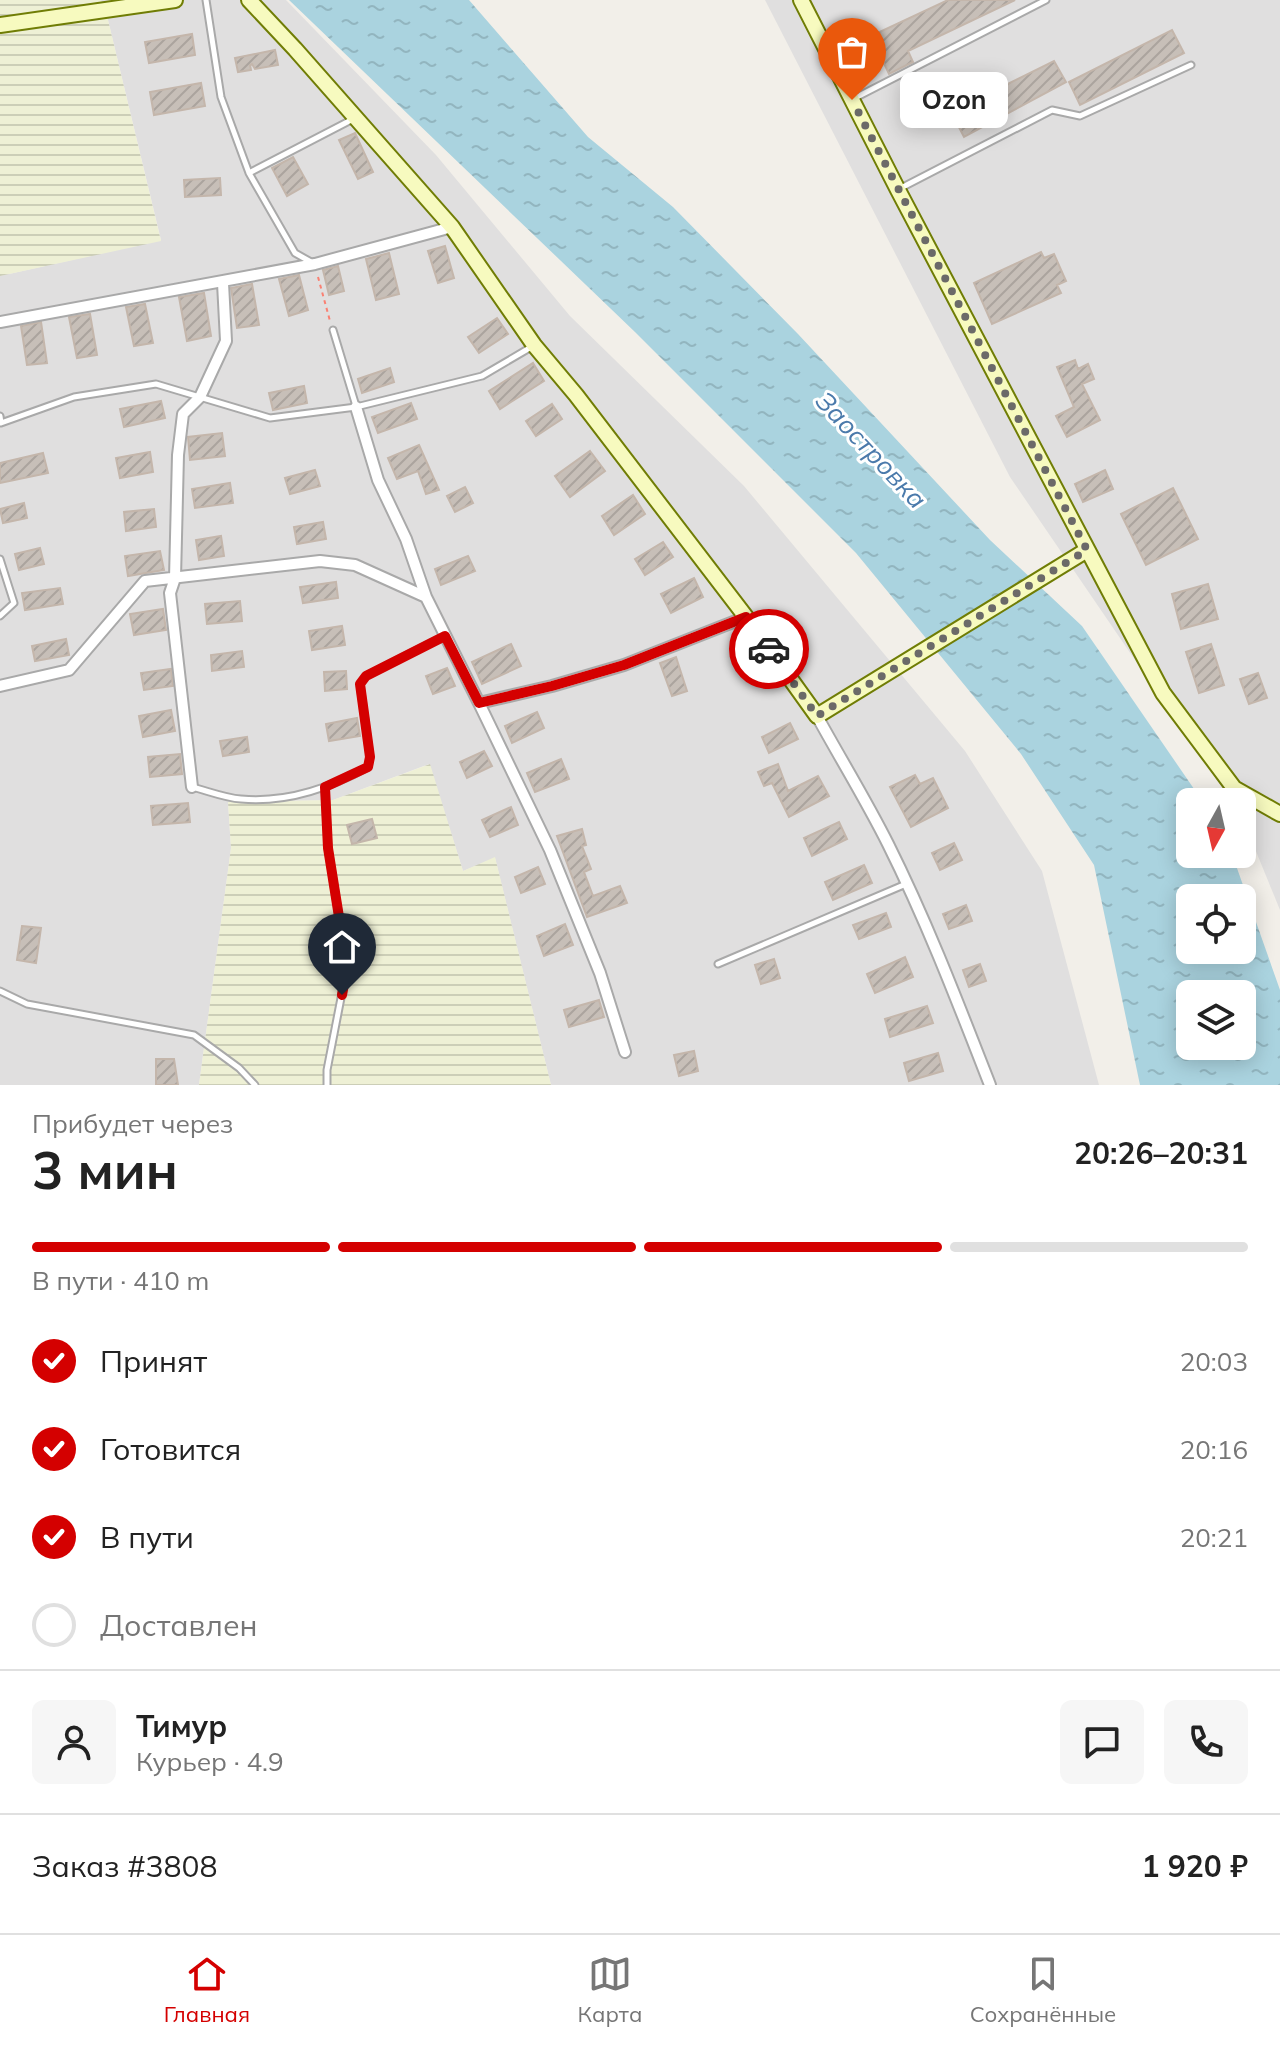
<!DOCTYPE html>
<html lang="ru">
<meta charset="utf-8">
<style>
body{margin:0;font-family:Mulish,sans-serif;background:#f6f6f6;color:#222;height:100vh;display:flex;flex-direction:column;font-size:30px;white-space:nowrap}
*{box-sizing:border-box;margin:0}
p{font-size:26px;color:#767676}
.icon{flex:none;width:44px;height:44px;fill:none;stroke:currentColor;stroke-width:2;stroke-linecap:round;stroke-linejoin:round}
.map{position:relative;height:1085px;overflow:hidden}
.drawer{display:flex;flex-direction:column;background:#fff;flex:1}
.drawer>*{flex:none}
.needle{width:52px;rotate:188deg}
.controls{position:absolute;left:1176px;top:788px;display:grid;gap:16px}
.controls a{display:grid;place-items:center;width:80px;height:80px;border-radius:12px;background:#fff;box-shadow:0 4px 20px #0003;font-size:40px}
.pin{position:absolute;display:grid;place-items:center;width:68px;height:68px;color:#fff;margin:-82px -34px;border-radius:50% 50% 50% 0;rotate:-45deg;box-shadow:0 0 8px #0007}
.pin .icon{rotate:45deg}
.courier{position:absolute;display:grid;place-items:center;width:80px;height:80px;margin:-40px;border:6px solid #d40000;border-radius:50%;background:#fff;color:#222;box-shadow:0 2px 10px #0007}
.bubble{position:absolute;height:56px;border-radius:12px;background:#fff;box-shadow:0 4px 20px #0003;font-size:26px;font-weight:700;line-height:56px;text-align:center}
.head em{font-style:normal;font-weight:700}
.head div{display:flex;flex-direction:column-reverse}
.head{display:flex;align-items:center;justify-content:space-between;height:136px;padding:0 32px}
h1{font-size:52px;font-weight:700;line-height:60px}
.bar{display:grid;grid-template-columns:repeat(4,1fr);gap:12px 8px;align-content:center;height:96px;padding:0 32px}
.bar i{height:10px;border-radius:6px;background:#e0e0e0}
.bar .current{background:#d40000}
.bar p{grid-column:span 4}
.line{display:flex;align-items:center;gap:20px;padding:0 32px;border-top:2px solid #e0e0e0}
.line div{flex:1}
.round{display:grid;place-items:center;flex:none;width:84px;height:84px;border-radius:12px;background:#f6f6f6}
ol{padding:0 32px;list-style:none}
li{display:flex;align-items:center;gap:24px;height:88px}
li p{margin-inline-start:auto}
li .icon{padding:8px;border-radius:50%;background:#d40000;color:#fff;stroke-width:4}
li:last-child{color:#767676}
li i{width:44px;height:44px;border:4px solid #e0e0e0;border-radius:50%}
.tabs{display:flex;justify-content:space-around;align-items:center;height:112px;border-top:2px solid #e0e0e0;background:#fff;font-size:22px;color:#767676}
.tabs a{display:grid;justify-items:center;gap:4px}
.tabs .current{color:#d40000}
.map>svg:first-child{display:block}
.residential{fill:#e0dfdf}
.farmland{fill:url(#farmland-rules)}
.water{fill:url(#water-ripples);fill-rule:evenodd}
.building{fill:url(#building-hatch);stroke:#c4b6ab;stroke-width:2}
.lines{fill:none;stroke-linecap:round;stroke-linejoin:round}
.lane-casing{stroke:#a9a9a9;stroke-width:9}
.street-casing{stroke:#a9a9a9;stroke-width:14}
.secondary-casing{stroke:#707d05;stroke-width:18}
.path{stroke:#fa8072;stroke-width:2;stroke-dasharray:4 4;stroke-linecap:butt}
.lane{stroke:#fff;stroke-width:5}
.street{stroke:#fff;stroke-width:10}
.secondary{stroke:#f7fabf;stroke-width:14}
.done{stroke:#6b6a68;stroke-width:8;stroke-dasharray:0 14.4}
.route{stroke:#d40000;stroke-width:10}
.labels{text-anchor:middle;stroke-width:6;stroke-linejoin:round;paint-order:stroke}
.water-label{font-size:26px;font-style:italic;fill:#4a7aab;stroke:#fff}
</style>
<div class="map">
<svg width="1280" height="1085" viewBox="0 0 1280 1085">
<defs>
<pattern id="farmland-rules" width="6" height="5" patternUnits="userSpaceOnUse" patternTransform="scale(2)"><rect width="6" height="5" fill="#eef0d5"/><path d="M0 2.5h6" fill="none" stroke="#ccceb7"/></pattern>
<pattern id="water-ripples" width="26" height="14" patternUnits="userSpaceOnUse" patternTransform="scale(2)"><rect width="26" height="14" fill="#aad3df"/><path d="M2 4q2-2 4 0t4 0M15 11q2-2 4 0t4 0" fill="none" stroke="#92b5bf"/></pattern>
<pattern id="building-hatch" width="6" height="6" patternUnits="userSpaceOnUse" patternTransform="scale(2)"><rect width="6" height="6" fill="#c7bfb8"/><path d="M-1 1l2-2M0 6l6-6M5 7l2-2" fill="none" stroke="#aba49e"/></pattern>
</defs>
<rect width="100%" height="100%" fill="#f2efe9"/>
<path class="residential" d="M 101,0 L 286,0 L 436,155 L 570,316 L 744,486 L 965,751 L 1042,871 L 1099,1085 L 551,1085 L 495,858 L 463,871 L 429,764 L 333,800 L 228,802 L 231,848 L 199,1085 L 0,1085 L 0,276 L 161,240 L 108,20 Z
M 765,0 L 1280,0 L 1280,910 L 1242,817 L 1242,802 L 1232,802 L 1010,477 Z"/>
<path class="farmland" d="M 0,0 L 101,0 L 108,20 L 161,241 L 0,276 Z
M 430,764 L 463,871 L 495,857 L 551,1085 L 199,1085 L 231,848 L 228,802 L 333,800 Z"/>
<path class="water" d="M 289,0 L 469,0 L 588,137 L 673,207 L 798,334 L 990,540 L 1082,626 L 1203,802 L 1190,802 L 1190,854 L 1232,854 L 1280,990 L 1280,1085 L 1140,1085 L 1094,865 L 1021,754 L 856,553 L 635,332 ZM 1190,898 L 1242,898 L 1242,950 L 1190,950 ZM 1190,994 L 1242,994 L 1242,1046 L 1190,1046 Z"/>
<path class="building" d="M 948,0 L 1015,0 L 908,51 L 913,62 L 889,74 L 871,36 Z
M 1172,30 L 1184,53 L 1080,105 L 1069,82 Z
M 192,34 L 195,55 L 149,63 L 145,42 Z
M 275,50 L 278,65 L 255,69 L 252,64 L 250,65 L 251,70 L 238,72 L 235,58 Z
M 1054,61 L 1066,82 L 964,137 L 951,112 Z
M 201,83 L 205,106 L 154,115 L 150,92 Z
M 355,133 L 373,172 L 358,179 L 339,140 Z
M 293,157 L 308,184 L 287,196 L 272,168 Z
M 220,178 L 221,195 L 185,197 L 184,180 Z
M 445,246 L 454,278 L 438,283 L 428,251 Z
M 1041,252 L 1044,258 L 1054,254 L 1066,281 L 1057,285 L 1061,293 L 992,324 L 974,283 Z
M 389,253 L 399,294 L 376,300 L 366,259 Z
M 338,266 L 344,291 L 329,295 L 323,270 Z
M 299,275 L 308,310 L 289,316 L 279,279 Z
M 252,284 L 259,325 L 237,328 L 231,288 Z
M 204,293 L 211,336 L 187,341 L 179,297 Z
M 145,304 L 153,343 L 134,346 L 126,307 Z
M 90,314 L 97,355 L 77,358 L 69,317 Z
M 497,318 L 508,334 L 479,353 L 468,337 Z
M 41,322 L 47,363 L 27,365 L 21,326 Z
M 1075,360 L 1078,369 L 1088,364 L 1094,379 L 1082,384 L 1100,420 L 1067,437 L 1056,416 L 1074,407 L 1057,367 Z
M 533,363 L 544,381 L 500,409 L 489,391 Z
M 390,368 L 394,382 L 362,393 L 358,379 Z
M 304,386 L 307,403 L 273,410 L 269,393 Z
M 161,401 L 165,418 L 124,427 L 120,409 Z
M 411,403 L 417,419 L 378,433 L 372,417 Z
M 552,404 L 562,419 L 536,436 L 526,421 Z
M 222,433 L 225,456 L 190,460 L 188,437 Z
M 419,445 L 439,490 L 426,494 L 418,471 L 397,479 L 388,458 Z
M 590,451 L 605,471 L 570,497 L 555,476 Z
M 150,452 L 153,472 L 120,478 L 116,458 Z
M 43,453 L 48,473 L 0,483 L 0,463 Z
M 315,470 L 320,486 L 290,494 L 285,478 Z
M 1105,470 L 1113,489 L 1083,502 L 1075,484 Z
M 230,483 L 233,503 L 195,508 L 192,489 Z
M 465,487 L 473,503 L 455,512 L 447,496 Z
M 1173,488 L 1198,539 L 1146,565 L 1121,514 Z
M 633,495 L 645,514 L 614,535 L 602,516 Z
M 24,503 L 27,518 L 3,523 L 0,509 Z
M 154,509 L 156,527 L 126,531 L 124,512 Z
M 323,522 L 326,539 L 297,544 L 294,527 Z
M 221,536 L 224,556 L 199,560 L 196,540 Z
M 663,542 L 673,557 L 645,575 L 635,559 Z
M 40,548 L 44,564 L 19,570 L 15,554 Z
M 160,551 L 164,570 L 128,576 L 125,556 Z
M 468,556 L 475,571 L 441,585 L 435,569 Z
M 694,578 L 703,597 L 671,613 L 661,594 Z
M 336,582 L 338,598 L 303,603 L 300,587 Z
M 1208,584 L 1218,619 L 1181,629 L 1172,594 Z
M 60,588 L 63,604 L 25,610 L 22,593 Z
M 240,601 L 242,621 L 207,624 L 205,604 Z
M 163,609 L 166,630 L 134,635 L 130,614 Z
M 342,626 L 345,645 L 312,650 L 309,631 Z
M 66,639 L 69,655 L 35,661 L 32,646 Z
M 511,644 L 521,666 L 482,684 L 472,662 Z
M 1211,644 L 1224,685 L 1199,693 L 1186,652 Z
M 242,651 L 244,667 L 212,671 L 211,655 Z
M 676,657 L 687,691 L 672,696 L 660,663 Z
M 447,668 L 455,686 L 433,694 L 426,676 Z
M 171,669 L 173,686 L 144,690 L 141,673 Z
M 346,671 L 347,689 L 325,691 L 324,672 Z
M 1258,673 L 1267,698 L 1249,704 L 1240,679 Z
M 171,710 L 175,731 L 143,737 L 139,716 Z
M 537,712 L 544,728 L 512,743 L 505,726 Z
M 357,718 L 360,736 L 329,741 L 326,724 Z
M 790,723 L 798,739 L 769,753 L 762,737 Z
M 247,737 L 249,752 L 223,756 L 220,741 Z
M 484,751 L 492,766 L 467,778 L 460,762 Z
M 180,754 L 182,774 L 150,777 L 148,757 Z
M 561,759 L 569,779 L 535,792 L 527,773 Z
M 778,764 L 788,791 L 818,776 L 829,796 L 789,817 L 772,783 L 764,786 L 758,772 Z
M 915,775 L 920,784 L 933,778 L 948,808 L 911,827 L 890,787 Z
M 188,803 L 190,822 L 153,825 L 151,806 Z
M 511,807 L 518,825 L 490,837 L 482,820 Z
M 372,819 L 377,838 L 352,844 L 347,825 Z
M 839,822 L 847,839 L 812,856 L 804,838 Z
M 582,829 L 586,845 L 582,846 L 591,869 L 584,872 L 593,896 L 620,886 L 627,903 L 587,917 L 557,836 Z
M 954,843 L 962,860 L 940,870 L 932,853 Z
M 864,865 L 872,883 L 833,900 L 825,882 Z
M 538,867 L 545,884 L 521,893 L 515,877 Z
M 966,905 L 972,921 L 949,929 L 943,914 Z
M 886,913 L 891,927 L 859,939 L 853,925 Z
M 565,924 L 573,945 L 544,956 L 537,936 Z
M 22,926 L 41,928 L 36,963 L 17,960 Z
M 905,957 L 913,977 L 875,993 L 867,974 Z
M 774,959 L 780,978 L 761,984 L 755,965 Z
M 980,964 L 986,981 L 969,987 L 963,970 Z
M 599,1000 L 604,1017 L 569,1027 L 564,1010 Z
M 927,1006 L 933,1023 L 890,1037 L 885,1019 Z
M 694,1051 L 698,1071 L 679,1076 L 674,1055 Z
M 938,1053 L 943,1071 L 909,1081 L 904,1063 Z
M 156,1059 L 174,1059 L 178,1085 L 156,1085 Z"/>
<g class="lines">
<defs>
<path id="lane" d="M 206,0 L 221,97 L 249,173 L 295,253 L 311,262
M 855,98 L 1046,0
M 249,173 L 355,118
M 899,189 L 1052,110 L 1080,116 L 1191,65
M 333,330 L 356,406
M 0,416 L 1,423 L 74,397 L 156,384 L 270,418 L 356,407 L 482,376 L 533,346
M 0,559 L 14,603 L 0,616
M 192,787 C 208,791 225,798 241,799 C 286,803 330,788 368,767 L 370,757 L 360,684 L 366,676 L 444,636
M 325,787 L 328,848 L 347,967 L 327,1070 L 327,1085
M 718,964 L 906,884
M 0,991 L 27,1004 L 194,1035 L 239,1068 L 255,1085"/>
<path id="street" d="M 0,322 L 315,264 L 452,227
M 356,407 L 378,480 L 406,539 L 426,597
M 0,686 L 69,670 L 145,581 L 320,561 L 355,565 L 426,597 L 479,703 L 552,686 L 624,665 L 746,617
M 479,703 L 550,850 L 600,973 L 625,1052
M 817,716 C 840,758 866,800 888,844 C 927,922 958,1003 990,1085
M 192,787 L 170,593 L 175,578 L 178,455 L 183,414 L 200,397 L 226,341 L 223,283"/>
<path id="secondary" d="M 249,0 L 295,49 L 452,227 L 534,345 L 576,395 L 746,617 L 817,716 L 1087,550
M 801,0 L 898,190 L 1163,693 L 1234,788 L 1280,814
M 0,25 L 175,0"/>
</defs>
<use href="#lane" class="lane-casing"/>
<use href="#street" class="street-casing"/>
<use href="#secondary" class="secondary-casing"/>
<path class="path" d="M 318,277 L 330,321"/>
<use href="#lane" class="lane"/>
<use href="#street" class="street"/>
<use href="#secondary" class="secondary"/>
</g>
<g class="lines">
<path class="done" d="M 769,649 L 817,716 L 1087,550 L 852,100"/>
<path class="route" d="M 342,995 L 347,967 L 328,848 L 325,787 L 368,767 L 370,757 L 360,684 L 366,676 L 445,636 L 479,703 L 552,686 L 624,665 L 746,617 L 769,649"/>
</g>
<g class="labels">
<g class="water-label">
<text transform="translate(871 450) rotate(47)" y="9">Заостровка</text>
</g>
</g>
</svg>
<div class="controls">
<a><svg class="needle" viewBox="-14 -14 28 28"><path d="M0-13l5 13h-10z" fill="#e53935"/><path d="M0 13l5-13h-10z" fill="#767676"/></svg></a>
<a><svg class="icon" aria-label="locate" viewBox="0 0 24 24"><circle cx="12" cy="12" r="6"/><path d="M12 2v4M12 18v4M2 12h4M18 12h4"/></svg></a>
<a><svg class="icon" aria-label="layers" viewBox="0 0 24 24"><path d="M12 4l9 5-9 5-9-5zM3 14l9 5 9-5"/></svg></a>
</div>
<div class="pin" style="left:852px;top:100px;background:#ea580c"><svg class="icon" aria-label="bag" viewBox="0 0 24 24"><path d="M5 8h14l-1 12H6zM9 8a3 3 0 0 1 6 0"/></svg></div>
<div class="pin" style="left:342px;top:995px;background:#1f2937"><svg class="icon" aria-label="home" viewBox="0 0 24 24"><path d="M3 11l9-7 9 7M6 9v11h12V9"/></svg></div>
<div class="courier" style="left:769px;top:649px"><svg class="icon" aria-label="car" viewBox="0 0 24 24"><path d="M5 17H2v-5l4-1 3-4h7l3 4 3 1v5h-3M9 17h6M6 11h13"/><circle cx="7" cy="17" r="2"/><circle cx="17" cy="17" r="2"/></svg></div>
<div class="bubble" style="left:900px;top:72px;width:108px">Ozon</div>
</div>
<section class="drawer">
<div class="head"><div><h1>3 мин</h1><p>Прибудет через</p></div><em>20:26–20:31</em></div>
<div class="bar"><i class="current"></i><i class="current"></i><i class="current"></i><i></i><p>В пути · 410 m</p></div>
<ol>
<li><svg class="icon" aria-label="check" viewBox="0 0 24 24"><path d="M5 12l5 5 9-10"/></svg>Принят<p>20:03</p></li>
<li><svg class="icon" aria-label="check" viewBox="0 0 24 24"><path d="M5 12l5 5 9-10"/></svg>Готовится<p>20:16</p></li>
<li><svg class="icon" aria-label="check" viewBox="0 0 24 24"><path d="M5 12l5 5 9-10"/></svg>В пути<p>20:21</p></li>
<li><i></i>Доставлен</li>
</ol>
<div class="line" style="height:144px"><a class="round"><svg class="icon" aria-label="person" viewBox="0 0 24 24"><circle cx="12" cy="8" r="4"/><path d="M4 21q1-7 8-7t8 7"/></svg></a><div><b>Тимур</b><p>Курьер · 4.9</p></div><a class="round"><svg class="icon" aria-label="chat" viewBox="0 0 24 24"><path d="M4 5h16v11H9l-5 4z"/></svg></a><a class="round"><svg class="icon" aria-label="phone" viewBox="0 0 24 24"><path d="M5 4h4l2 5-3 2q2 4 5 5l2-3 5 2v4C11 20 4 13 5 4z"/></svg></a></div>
<div class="line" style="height:104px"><div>Заказ #3808</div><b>1 920 ₽</b></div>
</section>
<nav class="tabs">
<a class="current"><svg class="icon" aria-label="home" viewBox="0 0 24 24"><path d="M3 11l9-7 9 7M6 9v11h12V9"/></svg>Главная</a>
<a><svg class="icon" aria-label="map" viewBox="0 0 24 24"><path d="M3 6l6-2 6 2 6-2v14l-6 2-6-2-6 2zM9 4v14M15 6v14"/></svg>Карта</a>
<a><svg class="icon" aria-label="saved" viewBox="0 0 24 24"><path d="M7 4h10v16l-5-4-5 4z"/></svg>Сохранённые</a>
</nav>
